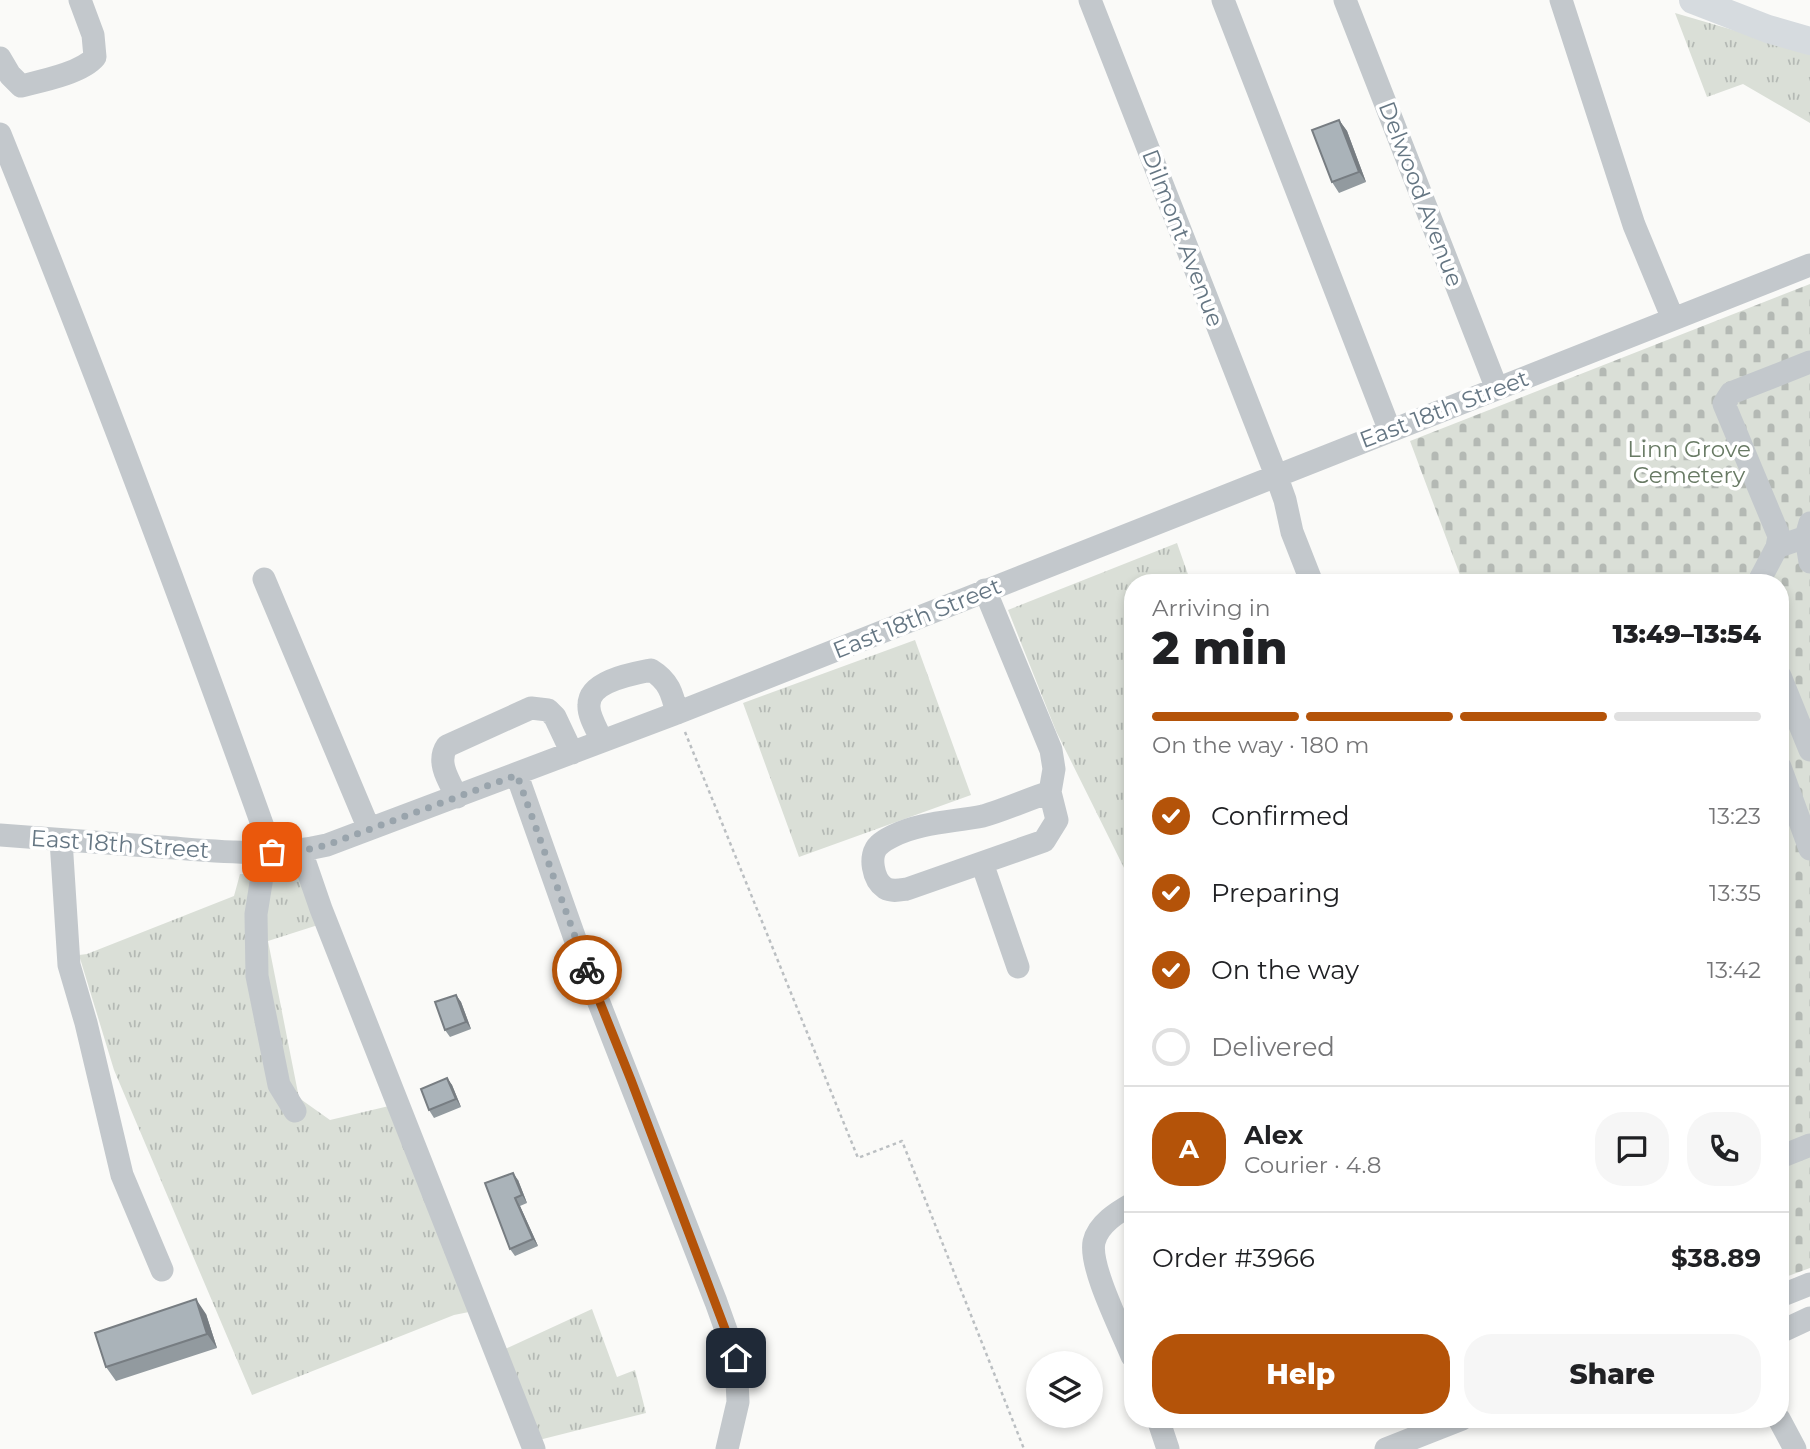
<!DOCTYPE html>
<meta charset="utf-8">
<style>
body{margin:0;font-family:Montserrat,sans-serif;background:#f6f6f6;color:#202124;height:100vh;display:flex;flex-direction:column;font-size:26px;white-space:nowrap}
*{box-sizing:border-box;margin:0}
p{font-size:23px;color:#757577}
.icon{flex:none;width:38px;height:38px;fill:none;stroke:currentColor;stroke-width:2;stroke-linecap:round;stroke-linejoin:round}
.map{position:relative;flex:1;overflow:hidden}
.details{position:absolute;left:1124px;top:574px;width:665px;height:854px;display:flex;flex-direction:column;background:#fff;border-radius:28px;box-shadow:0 4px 10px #0003}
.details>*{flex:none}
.tools{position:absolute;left:1026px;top:1351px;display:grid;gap:14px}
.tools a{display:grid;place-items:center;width:77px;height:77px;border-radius:50%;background:#fff;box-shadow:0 4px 10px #0003;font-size:35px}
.pin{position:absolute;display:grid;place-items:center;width:60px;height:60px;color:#fff;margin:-30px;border-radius:14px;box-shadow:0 4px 10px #0006}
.courier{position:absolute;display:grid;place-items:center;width:70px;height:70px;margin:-35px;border:5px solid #b45309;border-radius:50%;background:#fff;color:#222;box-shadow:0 2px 9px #0007}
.headline em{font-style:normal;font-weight:800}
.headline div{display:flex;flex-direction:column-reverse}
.headline{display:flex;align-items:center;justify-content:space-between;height:119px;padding:0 28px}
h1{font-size:46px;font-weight:800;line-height:52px}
.bar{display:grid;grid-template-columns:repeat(4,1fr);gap:10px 7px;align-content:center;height:84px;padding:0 28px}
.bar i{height:9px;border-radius:5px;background:#e0e0e0}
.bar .current{background:#b45309}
.bar p{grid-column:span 4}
.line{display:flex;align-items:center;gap:18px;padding:0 28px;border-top:2px solid #e0e0e0}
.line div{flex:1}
.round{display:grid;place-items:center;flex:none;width:74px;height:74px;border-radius:28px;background:#f6f6f6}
ol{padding:0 28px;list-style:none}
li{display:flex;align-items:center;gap:21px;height:77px}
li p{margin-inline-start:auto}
li .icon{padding:7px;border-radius:50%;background:#b45309;color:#fff;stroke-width:4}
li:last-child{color:#757577}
li i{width:38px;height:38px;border:4px solid #e0e0e0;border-radius:50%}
.cta{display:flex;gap:14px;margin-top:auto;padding:14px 28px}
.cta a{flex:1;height:80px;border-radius:28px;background:#b45309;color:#fff;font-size:28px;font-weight:800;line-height:80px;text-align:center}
.cta a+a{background:#f6f6f6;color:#202124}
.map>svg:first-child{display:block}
.grass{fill:url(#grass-tufts)}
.cemetery{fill:url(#cemetery-stones)}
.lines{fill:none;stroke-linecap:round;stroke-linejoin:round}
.path{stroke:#bbbfc2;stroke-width:2.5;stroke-dasharray:3.5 3.5;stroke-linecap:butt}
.minor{stroke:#c3c8cc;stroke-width:23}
.major{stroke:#d6dbdf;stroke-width:28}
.wall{fill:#929a9f}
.shaded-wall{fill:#777d82}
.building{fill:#aab3b9;stroke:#777d82;stroke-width:2}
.done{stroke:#99a4ac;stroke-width:7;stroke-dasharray:0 12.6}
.route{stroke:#b45309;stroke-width:9}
.labels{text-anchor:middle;stroke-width:7;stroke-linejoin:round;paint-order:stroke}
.street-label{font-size:23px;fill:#657683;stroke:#fff}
.park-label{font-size:23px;fill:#687a64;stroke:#fff}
</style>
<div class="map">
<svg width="1810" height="1449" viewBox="0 0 1810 1449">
<defs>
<pattern id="grass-tufts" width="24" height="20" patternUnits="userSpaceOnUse" patternTransform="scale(1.75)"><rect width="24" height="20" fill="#dadfd7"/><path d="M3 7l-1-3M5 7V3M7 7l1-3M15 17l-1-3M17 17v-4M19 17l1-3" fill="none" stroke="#b4b9b4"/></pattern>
<pattern id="cemetery-stones" width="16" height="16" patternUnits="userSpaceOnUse" patternTransform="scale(1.75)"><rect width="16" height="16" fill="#dadfd7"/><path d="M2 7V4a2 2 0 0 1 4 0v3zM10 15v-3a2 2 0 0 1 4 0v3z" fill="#b4b9b4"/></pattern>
</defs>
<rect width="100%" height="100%" fill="#fafaf8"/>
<path class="grass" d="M 1675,13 L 1774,42 L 1810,50 L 1810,123 L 1743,84 L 1707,97 Z
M 1177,543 L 1191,583 L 1132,583 L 1132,884 L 1056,731 L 1008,610 Z
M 915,640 L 971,795 L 799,857 L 743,703 Z
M 240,874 L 303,874 L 318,925 L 268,941 L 299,1098 L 330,1120 L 389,1106 L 469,1312 L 454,1315 L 252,1395 L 114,1070 L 79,955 L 87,954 L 234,896 Z
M 592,1309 L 617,1377 L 635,1370 L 646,1413 L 531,1442 L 503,1350 Z"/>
<path class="cemetery" d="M 1810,284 L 1810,1268 L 1780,1279 L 1780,583 L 1463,583 L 1410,441 Z"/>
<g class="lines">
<path class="path" d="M 685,732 L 858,1158 L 902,1141 L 1024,1449"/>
<path class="minor" d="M 1090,0 L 1276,475 L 1285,500 L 1292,532 L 1312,583
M 1223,0 L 1390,431
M 1345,0 L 1497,389
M 1561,0 L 1634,225 L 1673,319
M 0,58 L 10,75 L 21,86 C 41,81 82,73 95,57 L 93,35 L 80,0
M 0,134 C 96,372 186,611 272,852
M 1806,537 L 1810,562
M 1777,547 L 1779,536 L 1724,404 L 1731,393 L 1810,362
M 264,579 L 369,829
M 1758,583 L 1777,547 L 1806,537 L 1810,523
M 985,590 L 1051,750 L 1054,769 L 1050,792 C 1028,799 1005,810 983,816 C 954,822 920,822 893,836 C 889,838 882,842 879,845 C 868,855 873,880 885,888 C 892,892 900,890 907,889 L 1044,841 L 1057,820 L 1050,792
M 1780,676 L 1810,750
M 602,741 C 598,731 588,716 589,705 C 589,681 631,674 651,670 C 669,681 672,693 677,713
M 1780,767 L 1810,849
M 517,775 L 585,967 L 716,1302 L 736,1358 L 738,1402 L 727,1449
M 457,797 C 449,781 436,762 447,746 L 531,708 L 548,710 L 555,717 L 572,753
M 0,835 C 54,839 107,843 161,847 C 216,851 273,858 327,845 L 677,713 L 1810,265
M 61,840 L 69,965 L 86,1023 L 122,1175 L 162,1270
M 301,851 L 321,909 L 534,1449
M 266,852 L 256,914 L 257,976 L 279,1085 L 295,1111
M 982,863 L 1018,967
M 1780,1157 L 1810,1145
M 1132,1204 C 1118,1212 1098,1224 1094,1242 C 1089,1267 1122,1331 1132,1356
M 1780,1296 L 1810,1284
M 1780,1332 L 1810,1318
M 1158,1419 L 1168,1449
M 1779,1419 L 1795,1449
M 1386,1449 L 1462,1419"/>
<path class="major" d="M 1693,0 L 1768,29 L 1810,41"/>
</g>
<path class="wall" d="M 1339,120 L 1347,131 L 1366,182 L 1339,193 L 1332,182 Z
M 456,995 L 461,1002 L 471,1029 L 450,1037 L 445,1030 Z
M 447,1078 L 452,1085 L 461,1107 L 434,1118 L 429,1110 Z
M 518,1180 L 527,1203 L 520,1206 L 538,1246 L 515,1256 L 510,1249 L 485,1183 Z
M 206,1314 L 217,1348 L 116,1381 L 106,1367 Z"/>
<path class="shaded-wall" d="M 1339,120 L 1347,131 L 1366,182 L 1359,172 Z
M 456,995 L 461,1002 L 471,1029 L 466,1022 Z
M 447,1078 L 452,1085 L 461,1107 L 456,1099 Z
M 513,1173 L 518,1180 L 527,1203 L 522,1195 Z
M 515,1198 L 520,1206 L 538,1246 L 533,1239 Z
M 196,1299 L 206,1314 L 217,1348 L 207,1334 Z"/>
<path class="building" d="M 1339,120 L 1359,172 L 1332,182 L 1312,130 Z
M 456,995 L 466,1022 L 445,1030 L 435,1002 Z
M 447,1078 L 456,1099 L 429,1110 L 421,1089 Z
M 513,1173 L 522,1195 L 515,1198 L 533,1239 L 510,1249 L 485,1183 Z
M 196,1299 L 207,1334 L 106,1367 L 95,1333 Z"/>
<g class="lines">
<path class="done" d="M 272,852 L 301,851 L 327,845 L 517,775 L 587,970"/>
<path class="route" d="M 587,970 L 631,1080 L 736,1358"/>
</g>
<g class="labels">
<g class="street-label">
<text transform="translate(1421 194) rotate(69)" y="8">Delwood Avenue</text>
<text transform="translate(1183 238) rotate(69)" y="8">Dilmont Avenue</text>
<text transform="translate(1444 409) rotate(-21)" y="8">East 18th Street</text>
<text transform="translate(917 618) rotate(-22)" y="8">East 18th Street</text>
<text transform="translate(120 844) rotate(4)" y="8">East 18th Street</text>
</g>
<g class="park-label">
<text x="1689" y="457">Linn Grove<tspan x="1689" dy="26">Cemetery</tspan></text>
</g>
</g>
</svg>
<div class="tools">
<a><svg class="icon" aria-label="layers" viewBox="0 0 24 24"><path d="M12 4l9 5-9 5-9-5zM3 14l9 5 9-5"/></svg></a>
</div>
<div class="pin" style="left:272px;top:852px;background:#ea580c"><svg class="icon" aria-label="bag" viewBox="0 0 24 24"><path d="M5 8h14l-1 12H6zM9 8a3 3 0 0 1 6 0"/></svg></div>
<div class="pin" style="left:736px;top:1358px;background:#1f2937"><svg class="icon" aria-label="home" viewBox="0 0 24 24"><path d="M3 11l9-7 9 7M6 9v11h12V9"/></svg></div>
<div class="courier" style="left:587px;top:970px"><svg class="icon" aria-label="bike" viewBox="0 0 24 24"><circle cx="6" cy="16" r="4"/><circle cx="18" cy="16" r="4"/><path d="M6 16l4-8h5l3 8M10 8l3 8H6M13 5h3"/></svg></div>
<section class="details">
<div class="headline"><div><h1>2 min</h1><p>Arriving in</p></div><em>13:49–13:54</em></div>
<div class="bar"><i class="current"></i><i class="current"></i><i class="current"></i><i></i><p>On the way · 180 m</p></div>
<ol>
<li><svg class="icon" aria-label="check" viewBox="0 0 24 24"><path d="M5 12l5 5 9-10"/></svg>Confirmed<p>13:23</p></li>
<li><svg class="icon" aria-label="check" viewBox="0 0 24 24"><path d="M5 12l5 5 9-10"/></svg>Preparing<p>13:35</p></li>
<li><svg class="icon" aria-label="check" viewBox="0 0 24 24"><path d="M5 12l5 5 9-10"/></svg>On the way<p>13:42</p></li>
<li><i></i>Delivered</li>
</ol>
<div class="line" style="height:126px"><b class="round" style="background:#b45309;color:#fff">A</b><div><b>Alex</b><p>Courier · 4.8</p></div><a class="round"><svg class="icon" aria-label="chat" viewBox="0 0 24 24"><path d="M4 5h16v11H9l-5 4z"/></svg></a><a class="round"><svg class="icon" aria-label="phone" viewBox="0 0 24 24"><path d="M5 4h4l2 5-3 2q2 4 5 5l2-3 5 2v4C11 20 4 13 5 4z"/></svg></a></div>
<div class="line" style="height:91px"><div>Order #3966</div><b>$38.89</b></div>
<div class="cta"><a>Help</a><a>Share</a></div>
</section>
</div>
